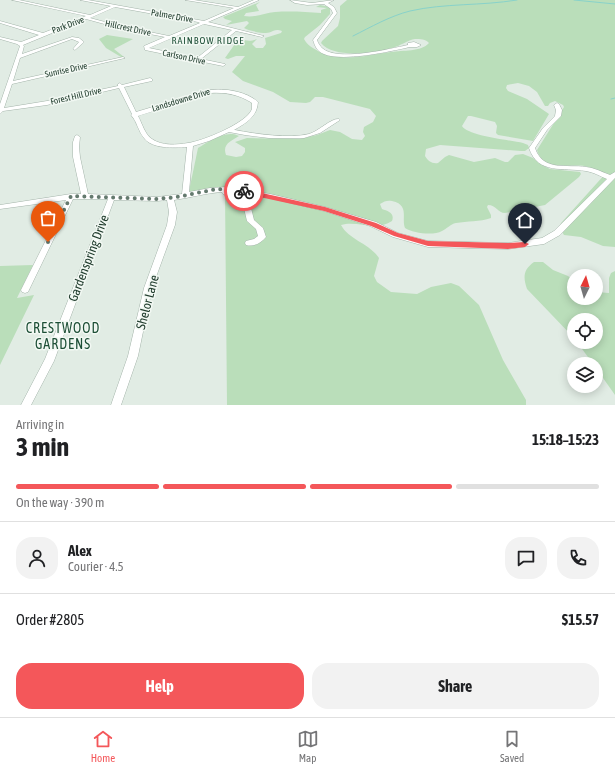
<!DOCTYPE html>
<meta charset="utf-8">
<style>
body{margin:0;font-family:"Asap Condensed",sans-serif;background:#f2f2f2;color:#202124;height:100vh;display:flex;flex-direction:column;font-size:15px;white-space:nowrap}
*{box-sizing:border-box;margin:0}
p{font-size:13px;color:#757577}
.icon{flex:none;width:22px;height:22px;fill:none;stroke:currentColor;stroke-width:2;stroke-linecap:round;stroke-linejoin:round}
.map{position:relative;height:405px;overflow:hidden}
.details{display:flex;flex-direction:column;background:#fff;flex:1}
.details>*{flex:none}
.needle{width:26px;rotate:5deg}
.fabs{position:absolute;left:567px;top:269px;display:grid;gap:8px}
.fabs a{display:grid;place-items:center;width:36px;height:36px;border-radius:50%;background:#fff;box-shadow:0 2px 10px #0003;font-size:20px}
.pin{position:absolute;display:grid;place-items:center;width:34px;height:34px;color:#fff;margin:-41px -17px;border-radius:50% 50% 50% 0;rotate:-45deg;box-shadow:0 0 4px #0007}
.pin .icon{rotate:45deg}
.courier{position:absolute;display:grid;place-items:center;width:40px;height:40px;margin:-20px;border:3px solid #f4575a;border-radius:50%;background:#fff;color:#222;box-shadow:0 1px 5px #0007}
.headline em{font-style:normal;font-weight:700}
.headline div{display:flex;flex-direction:column-reverse}
.headline{display:flex;align-items:center;justify-content:space-between;height:68px;padding:0 16px}
h1{font-size:26px;font-weight:700;line-height:30px}
.bar{display:grid;grid-template-columns:repeat(4,1fr);gap:6px 4px;align-content:center;height:48px;padding:0 16px}
.bar i{height:5px;border-radius:3px;background:#e0e0e0}
.bar .selected{background:#f4575a}
.bar p{grid-column:span 4}
.line{display:flex;align-items:center;gap:10px;padding:0 16px;border-top:1px solid #e0e0e0}
.line div{flex:1}
.round{display:grid;place-items:center;flex:none;width:42px;height:42px;border-radius:16px;background:#f2f2f2}
.action{display:flex;gap:8px;margin-top:auto;padding:8px 16px}
.action a{flex:1;height:46px;border-radius:16px;background:#f4575a;color:#fff;font-size:16px;font-weight:700;line-height:46px;text-align:center}
.action a+a{background:#f2f2f2;color:#202124}
.dock{display:flex;justify-content:space-around;align-items:center;height:56px;border-top:1px solid #e0e0e0;background:#fff;font-size:11px;color:#757577}
.dock a{display:grid;justify-items:center;gap:2px}
.dock .selected{color:#f4575a}
.map>svg:first-child{display:block}
.green{fill:#badeba}
.lines{fill:none;stroke-linecap:round;stroke-linejoin:round}
.stream{stroke:#88d2ca;stroke-width:1}
.minor-casing{stroke:#a4b4aa;stroke-width:1}
.minor{fill:#fff;fill-rule:evenodd}
.route{fill:#f4575a}
.done{stroke:#647a6e;stroke-width:4;stroke-dasharray:0 7.2}
.labels{text-anchor:middle;stroke-width:3;stroke-linejoin:round;paint-order:stroke}
.far-street-label{font-size:9px;fill:#213d2e;stroke:#f2f8f3}
.far-neighbourhood-label{font-size:10px;letter-spacing:1px;fill:#1d4f36;stroke:#f2f8f3}
.near-street-label{font-size:13px;fill:#213d2e;stroke:#f2f8f3}
.near-neighbourhood-label{font-size:14px;letter-spacing:1px;fill:#1d4f36;stroke:#f2f8f3}
</style>
<div class="map">
<svg width="615" height="405" viewBox="0 0 615 405">
<rect width="100%" height="100%" fill="#e1ece4"/>
<path class="green" d="M 347,0 L 615,0 L 615,247 L 603,246 L 581,237 L 564,235 L 559,227 L 561,223 L 606,173 C 599,172 592,168 585,166 C 569,164 542,171 537,150 L 564,107 L 563,105 L 555,101 L 550,103 L 548,106 L 545,106 L 537,92 L 529,86 L 518,83 L 507,85 L 506,88 L 508,91 L 527,99 L 549,114 L 533,141 L 498,135 L 496,133 L 497,126 L 495,122 L 471,116 L 468,116 L 462,126 C 468,136 510,140 523,143 L 528,145 L 529,148 L 525,151 L 521,151 L 440,145 L 426,149 L 425,156 C 428,161 432,164 438,163 L 445,157 L 449,155 L 474,162 L 495,158 L 505,162 L 508,162 L 515,155 L 523,154 L 533,158 L 542,165 L 550,169 L 580,172 L 581,174 L 579,177 L 545,205 L 505,213 C 498,213 496,205 488,205 L 487,207 L 491,215 L 491,218 C 480,222 467,221 456,223 C 450,224 447,229 442,231 C 433,236 413,233 405,228 C 401,218 410,205 392,201 C 388,200 384,201 380,204 L 382,209 C 388,211 395,213 392,221 C 376,232 357,220 341,225 C 349,240 369,243 379,258 L 374,276 L 377,282 L 391,292 L 417,294 L 431,287 L 451,283 L 459,286 L 479,305 L 503,360 L 526,400 L 526,405 L 227,405 L 225,193 L 221,192 L 195,195 L 189,191 L 198,148 C 209,141 227,129 239,136 C 231,141 222,144 226,155 L 236,157 L 242,156 L 245,152 L 245,148 L 235,142 L 247,138 L 300,139 L 317,135 L 330,130 L 340,132 L 352,139 L 362,140 L 365,136 L 363,132 L 364,127 L 373,122 L 376,116 L 370,109 L 323,97 L 315,97 L 310,102 L 306,103 L 290,102 L 273,92 L 243,81 L 232,72 L 245,56 L 236,56 L 228,59 L 225,58 L 237,41 C 242,38 248,43 257,39 L 252,44 L 256,48 L 263,48 L 266,44 L 265,38 L 281,33 L 282,31 C 273,28 273,33 266,33 C 260,33 250,31 244,28 L 249,23 L 247,21 L 226,25 L 232,21 L 225,19 L 223,17 L 260,2 L 256,5 L 259,11 L 246,13 L 244,16 C 255,18 264,13 275,12 C 291,11 306,12 321,13 L 321,10 L 327,8 L 316,7 L 320,5 L 330,7 L 330,14 L 320,25 L 305,37 L 304,39 C 307,45 313,48 318,51 C 342,63 367,55 391,52 C 403,50 421,52 429,43 C 426,39 420,39 415,39 C 408,40 400,46 392,48 C 374,53 334,59 321,43 L 322,41 L 338,26 L 340,18 L 340,6 Z
M 107,35 L 133,39 L 114,49 L 124,57 L 121,57 L 106,48 L 99,39 Z
M 534,262 L 543,262 L 553,270 L 568,276 L 574,281 L 574,298 L 596,298 L 596,292 L 609,293 L 609,278 L 611,273 L 615,271 L 615,395 L 596,368 L 596,364 L 593,364 L 577,342 L 596,342 L 596,320 L 574,320 L 574,338 L 527,289 C 523,277 523,270 534,262 Z
M 33,265 L 17,298 L 34,295 L 0,365 L 0,266 Z"/>
<g class="lines">
<path class="stream" d="M 574,0 L 615,4
M 353,36 C 371,27 390,16 410,11 C 445,3 481,6 517,0
M 611,99 L 615,98"/>
<defs>
<path id="minor" d="M 12,0 L 19,0 L 90,15 L 111,6 L 80,0 L 88,0 L 204,21 L 234,8 L 185,0 L 194,0 L 238,7 L 254,0 L 259,0 L 208,22 L 264,36 L 262,37 L 236,31 L 201,59 L 225,64 L 225,65 L 223,66 L 145,50 L 144,46 L 165,37 L 119,28 L 86,19 L 23,45 L 24,46 L 22,54 L 72,37 L 79,38 L 84,42 L 75,50 L 73,49 L 79,42 L 72,39 L 20,58 L 13,81 L 123,57 L 125,58 L 12,84 L 4,108 L 47,101 L 118,86 L 118,84 L 120,83 L 122,85 L 150,78 L 152,79 L 152,81 L 124,87 L 136,112 L 209,90 C 224,88 246,91 258,102 C 257,117 246,123 234,130 L 235,130 C 256,134 289,139 309,134 C 319,131 331,118 339,119 L 340,120 L 320,133 L 304,138 L 269,138 L 245,135 L 229,132 L 209,141 L 193,146 L 189,192 L 210,188 L 227,187 L 270,194 L 325,207 L 376,222 L 398,233 L 428,241 L 508,243 L 542,238 L 554,231 L 607,179 C 600,176 593,172 586,171 C 563,167 538,175 529,148 L 543,128 L 555,116 L 556,110 L 554,105 L 557,103 L 559,104 L 562,110 L 561,116 L 547,130 L 535,148 C 543,172 567,164 586,167 C 595,168 602,172 610,175 L 615,172 L 615,178 L 560,235 L 544,244 L 508,249 L 428,247 L 393,237 L 370,226 L 324,211 L 270,198 L 231,192 L 243,197 L 251,208 L 254,220 L 263,228 L 266,237 C 261,243 254,247 246,245 L 245,243 L 246,241 L 254,239 L 258,236 L 256,229 L 247,221 L 244,208 L 239,201 L 223,194 L 222,192 C 205,193 190,198 174,200 L 177,212 L 175,225 L 152,288 L 138,356 L 121,405 L 111,405 L 128,356 L 144,288 L 167,225 L 169,212 L 167,200 L 157,201 L 114,200 L 54,361 L 31,405 L 21,405 L 45,359 L 108,199 L 73,199 L 28,292 L 25,293 L 22,292 L 21,290 L 66,200 L 0,209 L 0,205 L 71,194 L 81,194 L 73,157 L 73,142 L 75,136 L 77,135 L 80,137 L 79,147 L 80,157 L 88,194 L 157,197 L 182,194 L 187,147 C 174,148 152,149 144,138 C 138,131 137,121 131,115 L 132,114 L 119,88 L 47,105 L 3,111 L 0,114 L 0,104 L 20,46 L 17,44 L 0,39 L 0,37 L 21,42 L 39,35 L 0,23 L 0,21 L 43,33 L 86,16 ZM 115,7 L 198,22 L 200,23 L 169,36 L 120,26 L 90,18 ZM 204,24 L 232,30 L 197,58 L 149,48 ZM 211,93 C 226,92 240,95 252,103 C 252,105 252,107 252,109 C 247,123 203,141 188,143 C 177,145 162,146 152,139 C 145,135 142,123 138,116 Z
M 290,0 L 312,3 L 334,0 L 328,3 L 334,7 L 337,13 L 317,40 C 318,43 320,46 322,48 C 337,62 389,49 408,45 L 408,43 L 414,42 L 421,45 L 417,47 L 410,47 C 391,51 329,66 317,49 C 315,46 314,43 313,40 L 333,13 L 331,9 L 324,4 L 307,5 L 295,3 Z"/>
</defs>
<use href="#minor" class="minor-casing"/>
<use href="#minor" class="minor"/>
</g>
<path class="route" d="M 244,189 L 325,207 L 376,223 L 398,233 L 428,241 L 508,243 L 525,242 L 529,244 L 525,247 L 508,249 L 428,246 L 394,236 L 371,226 L 324,211 L 242,193 L 242,190 Z"/>
<g class="lines">
<path class="done" d="M 48,242 L 71,196 L 157,199 L 177,197 L 217,189 L 244,191"/>
</g>
<g class="labels">
<g class="far-street-label">
<text transform="translate(172 16) rotate(10)" y="3">Palmer Drive</text>
<text transform="translate(68 25) rotate(-21)" y="3">Park Drive</text>
<text transform="translate(128 28) rotate(12)" y="3">Hillcrest Drive</text>
<text transform="translate(184 57) rotate(12)" y="3">Carlson Drive</text>
<text transform="translate(66 70) rotate(-12)" y="3">Sunrise Drive</text>
<text transform="translate(76 96) rotate(-13)" y="3">Forest Hill Drive</text>
<text transform="translate(181 100) rotate(-17)" y="3">Landsdowne Drive</text>
</g>
<g class="far-neighbourhood-label">
<text x="208" y="44">RAINBOW RIDGE</text>
</g>
<g class="near-street-label">
<text transform="translate(88 258) rotate(-69)" y="5">Gardenspring Drive</text>
<text transform="translate(147 302) rotate(-75)" y="5">Shelor Lane</text>
</g>
<g class="near-neighbourhood-label">
<text x="63" y="333">CRESTWOOD<tspan x="63" dy="16">GARDENS</tspan></text>
</g>
</g>
</svg>
<div class="fabs">
<a><svg class="needle" viewBox="-14 -14 28 28"><path d="M0-13l5 13h-10z" fill="#e53935"/><path d="M0 13l5-13h-10z" fill="#757577"/></svg></a>
<a><svg class="icon" aria-label="locate" viewBox="0 0 24 24"><circle cx="12" cy="12" r="6"/><path d="M12 2v4M12 18v4M2 12h4M18 12h4"/></svg></a>
<a><svg class="icon" aria-label="layers" viewBox="0 0 24 24"><path d="M12 4l9 5-9 5-9-5zM3 14l9 5 9-5"/></svg></a>
</div>
<div class="pin" style="left:48px;top:242px;background:#ea580c"><svg class="icon" aria-label="bag" viewBox="0 0 24 24"><path d="M5 8h14l-1 12H6zM9 8a3 3 0 0 1 6 0"/></svg></div>
<div class="pin" style="left:525px;top:244px;background:#1f2937"><svg class="icon" aria-label="home" viewBox="0 0 24 24"><path d="M3 11l9-7 9 7M6 9v11h12V9"/></svg></div>
<div class="courier" style="left:244px;top:191px"><svg class="icon" aria-label="bike" viewBox="0 0 24 24"><circle cx="6" cy="16" r="4"/><circle cx="18" cy="16" r="4"/><path d="M6 16l4-8h5l3 8M10 8l3 8H6M13 5h3"/></svg></div>
</div>
<section class="details">
<div class="headline"><div><h1>3 min</h1><p>Arriving in</p></div><em>15:18–15:23</em></div>
<div class="bar"><i class="selected"></i><i class="selected"></i><i class="selected"></i><i></i><p>On the way · 390 m</p></div>
<div class="line" style="height:72px"><a class="round"><svg class="icon" aria-label="person" viewBox="0 0 24 24"><circle cx="12" cy="8" r="4"/><path d="M4 21q1-7 8-7t8 7"/></svg></a><div><b>Alex</b><p>Courier · 4.5</p></div><a class="round"><svg class="icon" aria-label="chat" viewBox="0 0 24 24"><path d="M4 5h16v11H9l-5 4z"/></svg></a><a class="round"><svg class="icon" aria-label="phone" viewBox="0 0 24 24"><path d="M5 4h4l2 5-3 2q2 4 5 5l2-3 5 2v4C11 20 4 13 5 4z"/></svg></a></div>
<div class="line" style="height:52px"><div>Order #2805</div><b>$15.57</b></div>
<div class="action"><a>Help</a><a>Share</a></div>
</section>
<nav class="dock">
<a class="selected"><svg class="icon" aria-label="home" viewBox="0 0 24 24"><path d="M3 11l9-7 9 7M6 9v11h12V9"/></svg>Home</a>
<a><svg class="icon" aria-label="map" viewBox="0 0 24 24"><path d="M3 6l6-2 6 2 6-2v14l-6 2-6-2-6 2zM9 4v14M15 6v14"/></svg>Map</a>
<a><svg class="icon" aria-label="saved" viewBox="0 0 24 24"><path d="M7 4h10v16l-5-4-5 4z"/></svg>Saved</a>
</nav>
